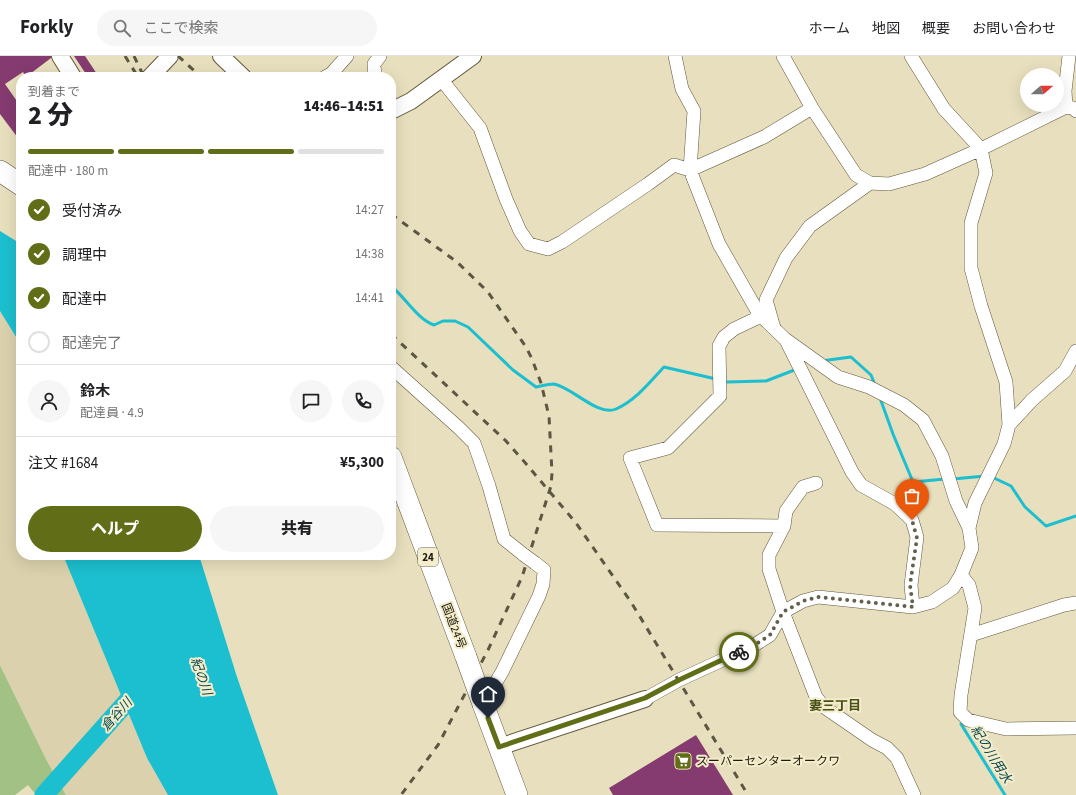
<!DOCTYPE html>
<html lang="ja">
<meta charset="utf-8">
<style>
body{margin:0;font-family:"Source Sans 3","Noto Sans JP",sans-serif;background:#f6f6f6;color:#202124;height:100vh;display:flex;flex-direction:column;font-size:15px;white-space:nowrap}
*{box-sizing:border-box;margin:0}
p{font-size:13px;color:#757577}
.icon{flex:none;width:22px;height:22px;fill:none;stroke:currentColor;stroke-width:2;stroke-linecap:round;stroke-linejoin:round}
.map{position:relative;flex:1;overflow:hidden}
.drawer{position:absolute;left:16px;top:16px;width:380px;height:488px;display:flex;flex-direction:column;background:#fff;border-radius:16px;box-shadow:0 4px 16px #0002}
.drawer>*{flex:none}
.needle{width:26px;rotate:70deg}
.fabs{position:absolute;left:1020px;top:12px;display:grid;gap:8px}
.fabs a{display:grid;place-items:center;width:44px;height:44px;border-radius:50%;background:#fff;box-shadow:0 4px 16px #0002;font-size:20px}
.pin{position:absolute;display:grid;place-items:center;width:34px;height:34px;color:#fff;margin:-41px -17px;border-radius:50% 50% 50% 0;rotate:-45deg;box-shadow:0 0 4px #0007}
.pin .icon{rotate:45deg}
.courier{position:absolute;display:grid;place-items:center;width:40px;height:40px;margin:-20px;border:3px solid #626e17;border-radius:50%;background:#fff;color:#222;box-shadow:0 1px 5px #0007}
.summary em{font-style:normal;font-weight:800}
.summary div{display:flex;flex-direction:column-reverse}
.summary{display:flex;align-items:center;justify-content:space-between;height:68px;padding:0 12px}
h1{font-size:26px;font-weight:800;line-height:30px}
.bar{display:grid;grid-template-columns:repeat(4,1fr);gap:6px 4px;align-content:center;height:48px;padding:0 12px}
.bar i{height:5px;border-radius:3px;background:#e0e0e0}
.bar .active{background:#626e17}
.bar p{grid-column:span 4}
.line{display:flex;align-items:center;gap:10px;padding:0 12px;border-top:1px solid #e0e0e0}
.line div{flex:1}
.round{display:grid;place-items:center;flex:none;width:42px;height:42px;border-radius:21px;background:#f6f6f6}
ol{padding:0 12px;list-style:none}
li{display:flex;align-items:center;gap:12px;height:44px}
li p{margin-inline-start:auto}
li .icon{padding:4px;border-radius:50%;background:#626e17;color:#fff;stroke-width:4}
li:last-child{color:#757577}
li i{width:22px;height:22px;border:2px solid #e0e0e0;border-radius:50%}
.cta{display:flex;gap:8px;margin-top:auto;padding:8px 12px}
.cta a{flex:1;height:46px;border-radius:24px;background:#626e17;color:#fff;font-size:16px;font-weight:800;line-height:46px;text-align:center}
.cta a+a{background:#f6f6f6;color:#202124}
header{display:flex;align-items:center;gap:24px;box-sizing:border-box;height:56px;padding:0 20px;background:#fff;border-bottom:1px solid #e0e0e0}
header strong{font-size:19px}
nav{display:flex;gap:22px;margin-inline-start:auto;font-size:14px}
.search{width:280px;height:36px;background:#f6f6f6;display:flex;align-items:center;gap:10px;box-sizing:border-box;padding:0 14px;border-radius:22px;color:#757577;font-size:15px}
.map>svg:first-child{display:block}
.green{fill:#a2c184}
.sand{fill:#dbd1ad}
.water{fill:#1cbfcf}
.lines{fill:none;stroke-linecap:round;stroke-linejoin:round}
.stream{stroke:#1cbfcf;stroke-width:3}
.river{stroke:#1cbfcf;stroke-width:19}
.building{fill:#853b70}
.minor-casing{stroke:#60583b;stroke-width:14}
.tertiary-casing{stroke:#60583b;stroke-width:18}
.trunk-casing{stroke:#60583b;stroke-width:22}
.minor{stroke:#fff;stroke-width:13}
.tertiary{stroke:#fff;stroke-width:16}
.trunk{stroke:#fff;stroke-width:21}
.rail{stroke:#5c5744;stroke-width:3;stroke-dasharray:7 7;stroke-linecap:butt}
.minor-bridge-casing{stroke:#60583b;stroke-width:14;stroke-linecap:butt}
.trunk-bridge-casing{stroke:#60583b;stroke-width:22;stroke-linecap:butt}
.minor-bridge{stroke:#fff;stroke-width:13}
.trunk-bridge{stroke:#fff;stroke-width:21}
.done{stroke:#65604c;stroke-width:4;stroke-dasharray:0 7.2}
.route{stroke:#626e17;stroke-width:5}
.labels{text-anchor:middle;stroke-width:4;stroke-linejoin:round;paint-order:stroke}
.shield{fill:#f4ecca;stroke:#5f5a47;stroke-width:1}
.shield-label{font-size:11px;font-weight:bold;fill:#1f1c0f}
.street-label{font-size:12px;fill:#1f1c0f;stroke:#f4ecca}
.poi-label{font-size:12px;fill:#1f1c0f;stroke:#f4ecca;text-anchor:start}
.water-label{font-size:13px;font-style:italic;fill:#094a51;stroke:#f4ecca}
.neighbourhood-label{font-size:13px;font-weight:bold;fill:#475017;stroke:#f4ecca}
</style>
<header>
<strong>Forkly</strong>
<div class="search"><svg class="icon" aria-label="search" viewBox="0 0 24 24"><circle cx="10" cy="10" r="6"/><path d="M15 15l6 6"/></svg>ここで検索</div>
<nav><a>ホーム</a><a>地図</a><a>概要</a><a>お問い合わせ</a></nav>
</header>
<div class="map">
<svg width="1076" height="739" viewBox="0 0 1076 739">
<rect width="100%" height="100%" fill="#e7dfbd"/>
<path class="green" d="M 0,609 L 46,703 L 66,739 L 36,739 L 28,729 L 15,739 L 0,739 Z"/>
<path class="sand" d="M 0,255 L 21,289 L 21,499 L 63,499 L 147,702 L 168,739 L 66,739 L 46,703 L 0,609 Z"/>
<path class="water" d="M 0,175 L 21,188 L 21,289 L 0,255 Z
M 63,499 L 199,499 L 237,621 L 278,739 L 168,739 L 147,702 Z"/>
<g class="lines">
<path class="stream" d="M 391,230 C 405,241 417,263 434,269 L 443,265 L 455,265 L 468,271 L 513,314 L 536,331 C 541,330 549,328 554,328 C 572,331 598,361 616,353 C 635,345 650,326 664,311 L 716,323
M 821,305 L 851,301 L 871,319 L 875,329
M 723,325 L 727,326 L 766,325 L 797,313
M 880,342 L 893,378 L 913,426 L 945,423
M 992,421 L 1011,430 L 1025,451 L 1046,470 L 1076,460
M 953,423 L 985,420
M 961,668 L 1005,739"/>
<path class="river" d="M 44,739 L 141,630"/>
</g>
<path class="building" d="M 0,0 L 51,0 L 51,2 L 26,21 L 23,16 L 5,28 L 21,51 L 21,86 L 0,58 Z
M 74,0 L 85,0 L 97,18 L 92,21 L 88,21 Z
M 696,679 L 733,739 L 613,739 L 609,732 Z"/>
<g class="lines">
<defs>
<path id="minor" d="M 675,0 L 682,33 L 694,55 L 690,114 L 719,188 L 759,258
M 783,0 L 812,52 L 856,119 L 870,127 L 889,128 L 925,118 L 981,93 L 1066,51 L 1073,52 L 1076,55
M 911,0 L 944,53 L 981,93 L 986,117 L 971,167 L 971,212 L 981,250 L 1006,326 L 1009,369 L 1004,388 L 975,447 L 969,472
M 325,21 L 331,18 L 347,0
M 375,21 L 374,8 L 380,0
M 441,23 L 480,72 L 506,143 L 520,175 L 529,188 L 548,193 L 562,186 L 648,128 L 674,109 L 690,114 L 764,81 L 812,52
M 1066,51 L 1065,35 L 1069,0
M 774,272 L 766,244 L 786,202 L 810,170 L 870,127
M 787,286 L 852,416 L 861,429 L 895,448 L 912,464 L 917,481 L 911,529 L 913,551
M 391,311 L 459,372 L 474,387 L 489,430 L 504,483 L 524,499
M 1009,369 L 1032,344 L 1065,315 L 1076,295
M 816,427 L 803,431 L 786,455 L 784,470 L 769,499 L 769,513 L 783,556 L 816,641 L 824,651 L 872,684 L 887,692 L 897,702 L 914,739
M 961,519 L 969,529 L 975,552 L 961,639 L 960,656 L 968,664 L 1006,673 L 1076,672
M 971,579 L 1064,549 L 1076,547
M 645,643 L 679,624 L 753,590 L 770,579 L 783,556 L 803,545 L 818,541 L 913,551 L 932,546 L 953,532 L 961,519 L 972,492 L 969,472 L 956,445 L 942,400 L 923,364 L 904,349 L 869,331 L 838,321 L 785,283 L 759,258 L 755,263 L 734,273 L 724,281 L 719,290 L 720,340 L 668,392 L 630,402 L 657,469 L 784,470
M 483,648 L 502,616 L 539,540 L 543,528 L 544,514 L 535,507"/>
<path id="tertiary" d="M 60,0 L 73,21
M 221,0 L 243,21
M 150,21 L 170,0
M 391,55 L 411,45 L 473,0
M 499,691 L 645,643"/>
<path id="trunk" d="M 0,115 L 21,129
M 391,401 L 466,601
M 483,648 L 517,739"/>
</defs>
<use href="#minor" class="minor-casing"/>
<use href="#tertiary" class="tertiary-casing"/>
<use href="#trunk" class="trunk-casing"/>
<use href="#minor" class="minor"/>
<use href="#tertiary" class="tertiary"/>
<use href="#trunk" class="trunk"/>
<path class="rail" d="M 125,0 L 138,21
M 134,0 L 144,21
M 178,0 L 201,21
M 391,158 L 457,206 L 488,236 L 526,291 L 532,303 L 541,327 L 549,360 L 552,417 L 551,430 L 522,521 L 488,594 L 438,689 L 401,739
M 391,278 L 506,385 L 522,403 L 576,467 L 631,546 L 748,739"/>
<defs>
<path id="minor-bridge" d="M 524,499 L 535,507"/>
<path id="trunk-bridge" d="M 466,601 L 483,648"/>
</defs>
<use href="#minor-bridge" class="minor-bridge-casing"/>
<use href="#trunk-bridge" class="trunk-bridge-casing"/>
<use href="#minor-bridge" class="minor-bridge"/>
<use href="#trunk-bridge" class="trunk-bridge"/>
</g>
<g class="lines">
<path class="done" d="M 739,596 L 753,590 L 770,579 L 783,556 L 803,545 L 818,541 L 913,551 L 910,529 L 917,482 L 912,464"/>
<path class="route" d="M 488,662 L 499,691 L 645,642 L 679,624 L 739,596"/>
</g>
<defs>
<symbol id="supermarket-square" viewBox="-11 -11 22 22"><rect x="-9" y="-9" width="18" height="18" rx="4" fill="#626e17" stroke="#f4ecca"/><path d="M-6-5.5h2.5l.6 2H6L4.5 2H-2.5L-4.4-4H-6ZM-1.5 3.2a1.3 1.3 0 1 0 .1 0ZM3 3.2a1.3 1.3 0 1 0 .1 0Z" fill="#fff"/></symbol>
</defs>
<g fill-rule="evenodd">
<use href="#supermarket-square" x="673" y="695" width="20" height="20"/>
</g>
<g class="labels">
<rect class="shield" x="418" y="492" width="20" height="18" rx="3"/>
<g class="shield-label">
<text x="428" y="505">24</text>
</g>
<g class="street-label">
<text transform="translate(454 570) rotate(69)" y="4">国道24号</text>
</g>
<g class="poi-label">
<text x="696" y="709">スーパーセンターオークワ</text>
</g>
<g class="water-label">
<text transform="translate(202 620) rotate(71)" y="5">紀の川</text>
<text transform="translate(116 658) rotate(-48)" y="5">倉谷川</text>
<text transform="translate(992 698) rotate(58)" y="5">紀の川用水</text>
</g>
<g class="neighbourhood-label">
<text x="835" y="654">妻三丁目</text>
</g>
</g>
</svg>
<div class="fabs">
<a><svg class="needle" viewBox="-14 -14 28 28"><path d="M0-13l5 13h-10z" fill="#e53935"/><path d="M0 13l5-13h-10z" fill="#757577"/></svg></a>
</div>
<div class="pin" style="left:912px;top:464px;background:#ea580c"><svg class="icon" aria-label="bag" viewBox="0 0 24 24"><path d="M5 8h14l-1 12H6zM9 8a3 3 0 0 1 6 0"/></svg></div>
<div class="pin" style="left:488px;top:662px;background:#1f2937"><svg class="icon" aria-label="home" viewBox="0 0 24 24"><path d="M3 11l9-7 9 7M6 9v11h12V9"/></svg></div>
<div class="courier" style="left:739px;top:596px"><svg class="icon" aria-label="bike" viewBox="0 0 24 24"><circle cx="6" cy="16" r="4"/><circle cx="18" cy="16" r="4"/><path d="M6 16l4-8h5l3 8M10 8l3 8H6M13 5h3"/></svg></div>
<section class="drawer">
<div class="summary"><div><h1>2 分</h1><p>到着まで</p></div><em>14:46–14:51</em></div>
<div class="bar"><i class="active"></i><i class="active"></i><i class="active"></i><i></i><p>配達中 · 180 m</p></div>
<ol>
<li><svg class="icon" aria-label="check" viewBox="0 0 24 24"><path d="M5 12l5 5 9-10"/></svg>受付済み<p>14:27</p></li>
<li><svg class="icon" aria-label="check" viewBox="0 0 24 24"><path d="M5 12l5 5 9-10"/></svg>調理中<p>14:38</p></li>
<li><svg class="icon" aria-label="check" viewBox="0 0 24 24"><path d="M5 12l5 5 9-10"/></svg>配達中<p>14:41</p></li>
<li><i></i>配達完了</li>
</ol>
<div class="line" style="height:72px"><a class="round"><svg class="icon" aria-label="person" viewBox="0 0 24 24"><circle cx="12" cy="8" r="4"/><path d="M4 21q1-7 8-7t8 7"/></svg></a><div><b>鈴木</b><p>配達員 · 4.9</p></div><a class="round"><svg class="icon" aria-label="chat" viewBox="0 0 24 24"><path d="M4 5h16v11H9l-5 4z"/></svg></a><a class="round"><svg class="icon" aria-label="phone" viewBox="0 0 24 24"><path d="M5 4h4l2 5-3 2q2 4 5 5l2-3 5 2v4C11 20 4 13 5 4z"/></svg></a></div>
<div class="line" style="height:52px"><div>注文 #1684</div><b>¥5,300</b></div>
<div class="cta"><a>ヘルプ</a><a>共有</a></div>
</section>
</div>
